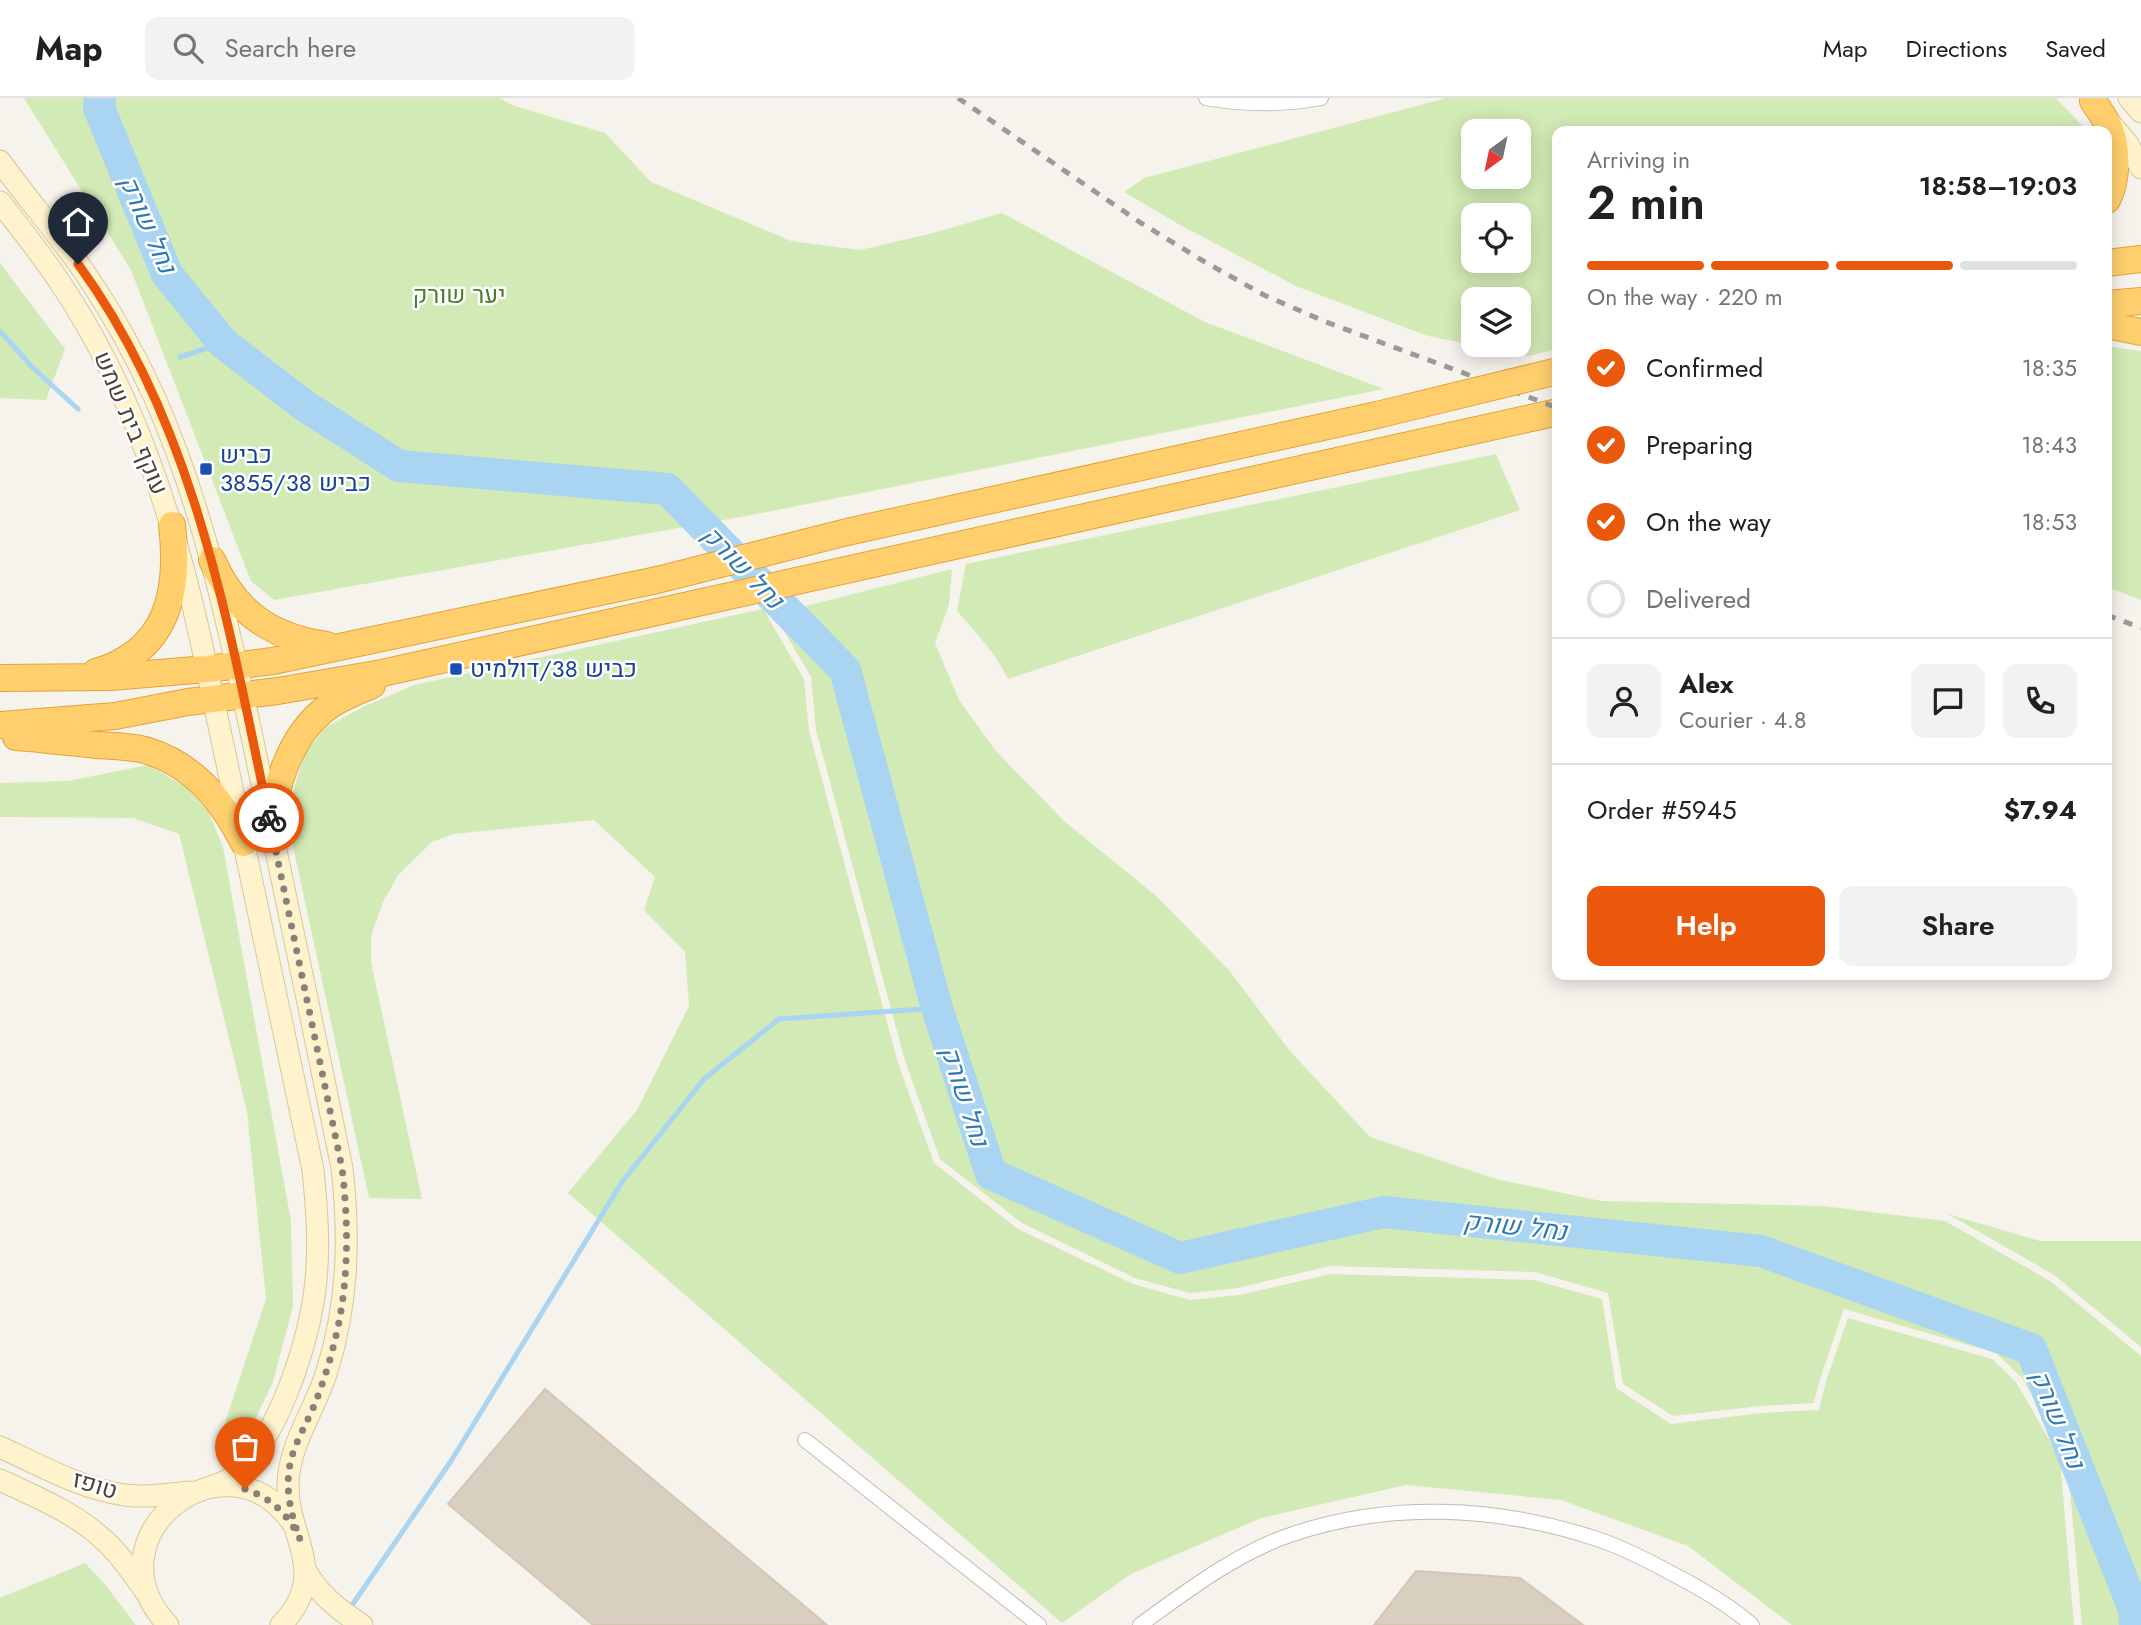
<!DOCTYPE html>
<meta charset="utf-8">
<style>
body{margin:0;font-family:Jost,Heebo,sans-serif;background:#f2f2f2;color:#202124;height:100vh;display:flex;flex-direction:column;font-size:26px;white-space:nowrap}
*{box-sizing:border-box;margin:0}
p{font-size:23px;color:#757577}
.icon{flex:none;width:38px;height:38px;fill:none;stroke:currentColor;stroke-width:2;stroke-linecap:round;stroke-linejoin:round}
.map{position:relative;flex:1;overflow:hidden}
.sheet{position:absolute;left:1552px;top:28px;width:560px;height:854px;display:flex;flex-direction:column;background:#fff;border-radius:14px;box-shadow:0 4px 18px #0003}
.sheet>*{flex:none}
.needle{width:46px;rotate:213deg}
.fabs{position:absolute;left:1461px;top:21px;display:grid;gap:14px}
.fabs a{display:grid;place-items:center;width:70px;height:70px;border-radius:14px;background:#fff;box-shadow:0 4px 18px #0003;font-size:35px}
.pin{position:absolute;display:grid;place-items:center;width:60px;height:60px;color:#fff;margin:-72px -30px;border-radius:50% 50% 50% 0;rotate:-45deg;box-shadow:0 0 7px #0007}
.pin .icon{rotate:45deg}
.courier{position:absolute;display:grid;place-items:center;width:70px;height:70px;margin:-35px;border:5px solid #ea580c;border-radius:50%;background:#fff;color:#222;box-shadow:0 2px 9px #0007}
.summary em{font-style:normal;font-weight:600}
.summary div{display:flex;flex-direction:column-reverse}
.summary{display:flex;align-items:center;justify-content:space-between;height:119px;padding:0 35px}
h1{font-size:46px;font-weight:600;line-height:52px}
.bar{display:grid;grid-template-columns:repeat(4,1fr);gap:10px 7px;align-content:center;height:84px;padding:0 35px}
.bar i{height:9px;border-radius:5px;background:#e0e0e0}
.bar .selected{background:#ea580c}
.bar p{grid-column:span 4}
.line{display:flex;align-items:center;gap:18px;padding:0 35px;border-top:2px solid #e0e0e0}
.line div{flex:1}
.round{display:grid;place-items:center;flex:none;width:74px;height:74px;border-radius:14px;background:#f2f2f2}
ol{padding:0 35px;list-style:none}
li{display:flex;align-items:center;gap:21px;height:77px}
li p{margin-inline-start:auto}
li .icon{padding:7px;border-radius:50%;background:#ea580c;color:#fff;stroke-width:4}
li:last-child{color:#757577}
li i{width:38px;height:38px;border:4px solid #e0e0e0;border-radius:50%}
.button{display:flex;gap:14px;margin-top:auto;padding:14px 35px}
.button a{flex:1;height:80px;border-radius:14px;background:#ea580c;color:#fff;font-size:28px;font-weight:600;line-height:80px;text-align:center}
.button a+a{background:#f2f2f2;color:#202124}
header{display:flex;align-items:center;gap:42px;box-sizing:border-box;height:98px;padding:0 35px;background:#fff;border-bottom:2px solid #e0e0e0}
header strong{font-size:33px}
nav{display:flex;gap:38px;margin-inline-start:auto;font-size:24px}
.search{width:490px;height:63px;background:#f2f2f2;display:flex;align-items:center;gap:18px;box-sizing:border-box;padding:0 24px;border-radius:14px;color:#757577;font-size:26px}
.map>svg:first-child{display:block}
.green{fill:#d2eab5;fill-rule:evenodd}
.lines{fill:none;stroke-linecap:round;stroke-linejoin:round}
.stream{stroke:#a9d4f2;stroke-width:5}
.river{stroke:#a9d4f2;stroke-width:32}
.building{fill:#d8cfc1;stroke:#d3c7b4;stroke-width:2}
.street-casing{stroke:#c2bbae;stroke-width:16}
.secondary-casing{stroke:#d6c79b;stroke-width:23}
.highway-casing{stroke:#e0a43c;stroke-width:28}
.street{stroke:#fff;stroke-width:14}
.secondary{stroke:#fff3cd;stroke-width:21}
.highway{stroke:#ffcf6e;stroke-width:26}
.rail{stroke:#9a9a9a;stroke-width:5;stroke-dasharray:9 9;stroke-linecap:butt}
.highway-bridge-casing{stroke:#e0a43c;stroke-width:28;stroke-linecap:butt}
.highway-bridge{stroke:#ffcf6e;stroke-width:26}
.done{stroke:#878178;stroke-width:7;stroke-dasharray:0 12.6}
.route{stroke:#ea580c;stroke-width:9}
.transit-dot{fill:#1a4fb4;stroke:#fff;stroke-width:2.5}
.labels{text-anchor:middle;stroke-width:5;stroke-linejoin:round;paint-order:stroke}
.park-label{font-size:24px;fill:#4a7f2a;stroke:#fff}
.street-label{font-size:24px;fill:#4b4439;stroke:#fff}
.transit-label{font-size:24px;fill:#164399;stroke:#fff;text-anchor:start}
.water-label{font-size:26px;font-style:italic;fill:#2e7ab2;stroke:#fff}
</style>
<header>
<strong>Map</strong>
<div class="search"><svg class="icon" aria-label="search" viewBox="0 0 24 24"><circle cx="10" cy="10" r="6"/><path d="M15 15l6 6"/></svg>Search here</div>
<nav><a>Map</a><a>Directions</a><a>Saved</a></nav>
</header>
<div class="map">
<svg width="2141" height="1527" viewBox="0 0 2141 1527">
<rect width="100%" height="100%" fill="#f6f3ec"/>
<path class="green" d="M 24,0 L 499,0 L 515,8 L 605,35 L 651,84 L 791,143 L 860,152 L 933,135 L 1002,115 L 1205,224 L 1384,291 L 757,416 L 274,502 L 251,483 L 131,172 Z
M 1447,0 L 2056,0 L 2087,33 L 1558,33 L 1557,251 L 1529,258 L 1428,238 L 1296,188 L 1180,127 L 1124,94 L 1144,80 ZM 1474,33 L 1519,33 L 1519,79 L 1474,79 ZM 1474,117 L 1519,117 L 1519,163 L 1474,163 ZM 1474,201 L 1519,201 L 1519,247 L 1474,247 Z
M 0,165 L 65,251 L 46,302 L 0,300 Z
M 2107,248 L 2141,253 L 2141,502 L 2107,489 Z
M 1496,356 L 1520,412 L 1008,581 C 995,555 976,534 957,513 L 966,466 Z
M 952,471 L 949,507 L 935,545 L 959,602 L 995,652 L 1064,723 L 1155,797 L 1228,871 L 1290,953 L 1370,1039 L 1496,1081 L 1601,1103 L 1822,1108 L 1945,1123 L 2050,1183 L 2141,1258 L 2141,1527 L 2082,1527 L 2067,1359 L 2022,1280 L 1996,1255 L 1844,1211 L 1820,1281 L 1814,1305 L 1760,1308 L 1673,1318 L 1623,1286 L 1608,1195 L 1535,1174 L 1330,1168 L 1238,1190 L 1190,1195 L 1135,1180 L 1022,1125 L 940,1061 L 905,963 L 816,632 L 811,579 L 774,516 Z
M 763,511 L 804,581 L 809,633 L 898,965 L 934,1065 L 1018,1131 L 1133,1186 L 1190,1202 L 1240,1197 L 1331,1176 L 1534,1182 L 1602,1201 L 1616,1290 L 1671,1326 L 1761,1315 L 1819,1312 L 1826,1283 L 1848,1220 L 1992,1261 L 2016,1284 L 2060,1361 L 2074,1527 L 1792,1527 L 1688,1448 L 1561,1402 L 1406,1387 L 1261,1420 L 1131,1476 L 1062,1525 L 568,1095 L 637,1012 L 689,908 L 685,854 L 644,812 L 655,779 L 594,722 L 453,736 L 432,744 L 398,777 L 383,804 L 371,838 L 371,864 L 422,1101 L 369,1100 L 291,739 L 290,708 L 297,680 L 305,656 L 326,629 L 365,608 L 414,587 Z
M 148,667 L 186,689 L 209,715 L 223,749 L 291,1123 L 293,1208 L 273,1284 L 249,1334 L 217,1349 L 266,1201 L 247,1014 L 179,736 L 133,720 L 0,719 L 0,685 L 68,683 Z
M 1948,1116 L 2040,1143 L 2141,1143 L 2141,1249 L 2054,1177 Z
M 85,1465 L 107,1489 L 136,1527 L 0,1527 L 0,1500 Z"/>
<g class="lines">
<path class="stream" d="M 0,233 L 31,268 L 78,311
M 180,259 L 223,245
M 348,1513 L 451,1363 L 622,1084 L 704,981 L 779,921 L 937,910"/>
<path class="river" d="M 100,0 L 99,10 L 167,176 L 223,245 L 305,308 L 399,368 L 667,391 L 845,572 L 937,910 L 991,1076 L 1180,1160 L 1384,1114 L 1761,1153 L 2031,1251 L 2134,1511 L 2135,1527"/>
</g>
<path class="building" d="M 545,1291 L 827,1527 L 593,1527 L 448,1406 Z
M 1416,1473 L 1520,1480 L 1583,1527 L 1374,1527 Z"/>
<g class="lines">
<defs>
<path id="street" d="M 1206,0 C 1244,7 1283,7 1321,0
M 805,1342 L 1039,1527
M 1140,1527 C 1187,1493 1235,1456 1290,1437 C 1388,1403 1496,1408 1594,1440 C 1620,1448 1647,1462 1671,1475 C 1700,1490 1728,1506 1752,1527"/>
<path id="secondary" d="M 2129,0 L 2141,14
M 2111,26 L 2127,45 L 2141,70
M 0,63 C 29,104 64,142 91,184 C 115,220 136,259 154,298 C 207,417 232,545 259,672 C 287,805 315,937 342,1070 C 350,1140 348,1208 326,1276 C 314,1313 289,1347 288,1386 C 287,1441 331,1475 281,1527
M 0,104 C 21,131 42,157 61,186 C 133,294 173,417 201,543 L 313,1072 C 317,1112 320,1151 315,1191 C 308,1246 277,1345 232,1379 C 225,1385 216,1387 207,1390
M 0,1349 C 40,1367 81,1391 125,1397 C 147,1400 169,1396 190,1394
M 0,1382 C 36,1399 74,1414 104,1442 C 120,1456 133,1476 145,1493
M 305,1471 C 318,1496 339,1512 362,1527
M 168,1527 C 85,1439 227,1328 293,1426"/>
<path id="highway" d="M 2093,3 C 2099,12 2107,22 2110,32 C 2118,53 2117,83 2107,102
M 2107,165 L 2141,161
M 2107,206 L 2141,203
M 2107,227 L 2141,234
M 212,462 C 235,514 270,539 327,547
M 96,574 C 168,553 180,494 172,427
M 0,580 L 111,579 L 207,571 L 273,563 L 657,482 L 847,434 L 1377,317
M 0,627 L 115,618 L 188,604 L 278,593 L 382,575 L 1558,314
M 16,639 C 43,641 69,644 96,647 C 112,648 129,648 145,652 C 193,666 222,702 244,745
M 272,734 C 273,686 293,628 337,603 C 348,597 360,592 372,587"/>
</defs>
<use href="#street" class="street-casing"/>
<use href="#secondary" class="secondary-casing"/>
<use href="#highway" class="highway-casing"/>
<use href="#street" class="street"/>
<use href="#secondary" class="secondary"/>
<use href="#highway" class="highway"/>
<path class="rail" d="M 958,0 L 1141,125 L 1205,164 L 1264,197 L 1326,224 L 1558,310
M 2107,517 L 2141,530"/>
<defs>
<path id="highway-bridge" d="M 1377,317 L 1558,273"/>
</defs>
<use href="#highway-bridge" class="highway-bridge-casing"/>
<use href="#highway-bridge" class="highway-bridge"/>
</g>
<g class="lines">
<path class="done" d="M 245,1391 C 271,1400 288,1416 300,1441 C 289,1412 283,1382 294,1352 C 300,1336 308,1322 314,1308 C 322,1288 329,1267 334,1246 C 349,1188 349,1129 342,1070 L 269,720"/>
<path class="route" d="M 78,166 C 196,327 229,530 269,720"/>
</g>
<g class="transit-dot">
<rect x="199" y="364" width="14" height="14" rx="3.5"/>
<rect x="449" y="564" width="14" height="14" rx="3.5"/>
</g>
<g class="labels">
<g class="park-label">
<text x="459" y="205">יער שורק</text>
</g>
<g class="street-label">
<text transform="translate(131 325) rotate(67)" y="8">עוקף בית שמש</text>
<text transform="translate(95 1387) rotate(17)" y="8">טופז</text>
</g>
<g class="transit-label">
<text x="220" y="365">כביש<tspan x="220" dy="28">3855/כביש 38</tspan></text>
<text x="470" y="579">כביש 38/דולמיט</text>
</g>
<g class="water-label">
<text transform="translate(148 126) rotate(66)" y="9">נחל שורק</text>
<text transform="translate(743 469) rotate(46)" y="9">נחל שורק</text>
<text transform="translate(965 998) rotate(72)" y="9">נחל שורק</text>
<text transform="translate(1515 1128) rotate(6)" y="9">נחל שורק</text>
<text transform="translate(2058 1321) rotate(68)" y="9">נחל שורק</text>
</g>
</g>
</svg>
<div class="fabs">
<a><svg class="needle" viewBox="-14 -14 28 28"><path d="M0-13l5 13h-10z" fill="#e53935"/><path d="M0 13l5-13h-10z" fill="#757577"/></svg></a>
<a><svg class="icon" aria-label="locate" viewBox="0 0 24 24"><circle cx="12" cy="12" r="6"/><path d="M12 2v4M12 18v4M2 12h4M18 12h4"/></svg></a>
<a><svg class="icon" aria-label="layers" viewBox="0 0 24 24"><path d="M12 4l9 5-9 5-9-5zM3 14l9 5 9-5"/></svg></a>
</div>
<div class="pin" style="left:245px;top:1391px;background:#ea580c"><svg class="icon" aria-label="bag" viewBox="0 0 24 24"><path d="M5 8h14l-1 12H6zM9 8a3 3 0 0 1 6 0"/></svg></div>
<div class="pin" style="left:78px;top:166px;background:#1f2937"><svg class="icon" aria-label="home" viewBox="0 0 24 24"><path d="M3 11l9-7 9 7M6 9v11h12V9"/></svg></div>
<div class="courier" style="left:269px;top:720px"><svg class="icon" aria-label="bike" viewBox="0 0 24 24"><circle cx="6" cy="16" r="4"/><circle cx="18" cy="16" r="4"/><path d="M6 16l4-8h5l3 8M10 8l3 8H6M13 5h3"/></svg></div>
<section class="sheet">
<div class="summary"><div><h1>2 min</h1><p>Arriving in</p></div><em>18:58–19:03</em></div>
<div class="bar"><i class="selected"></i><i class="selected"></i><i class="selected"></i><i></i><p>On the way · 220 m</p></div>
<ol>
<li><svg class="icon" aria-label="check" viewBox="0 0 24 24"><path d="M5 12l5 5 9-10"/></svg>Confirmed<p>18:35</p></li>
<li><svg class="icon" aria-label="check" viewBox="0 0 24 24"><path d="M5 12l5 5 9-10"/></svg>Preparing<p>18:43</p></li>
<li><svg class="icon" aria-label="check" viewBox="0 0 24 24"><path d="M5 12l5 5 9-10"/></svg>On the way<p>18:53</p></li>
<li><i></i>Delivered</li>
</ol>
<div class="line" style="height:126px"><a class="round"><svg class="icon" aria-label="person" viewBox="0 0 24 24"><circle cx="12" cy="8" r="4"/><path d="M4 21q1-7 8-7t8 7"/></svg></a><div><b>Alex</b><p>Courier · 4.8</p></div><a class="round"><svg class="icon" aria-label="chat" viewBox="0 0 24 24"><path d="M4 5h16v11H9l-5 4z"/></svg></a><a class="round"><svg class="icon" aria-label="phone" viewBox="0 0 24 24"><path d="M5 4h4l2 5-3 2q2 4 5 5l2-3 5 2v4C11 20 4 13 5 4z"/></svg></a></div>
<div class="line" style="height:91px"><div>Order #5945</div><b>$7.94</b></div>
<div class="button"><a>Help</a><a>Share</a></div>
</section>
</div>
